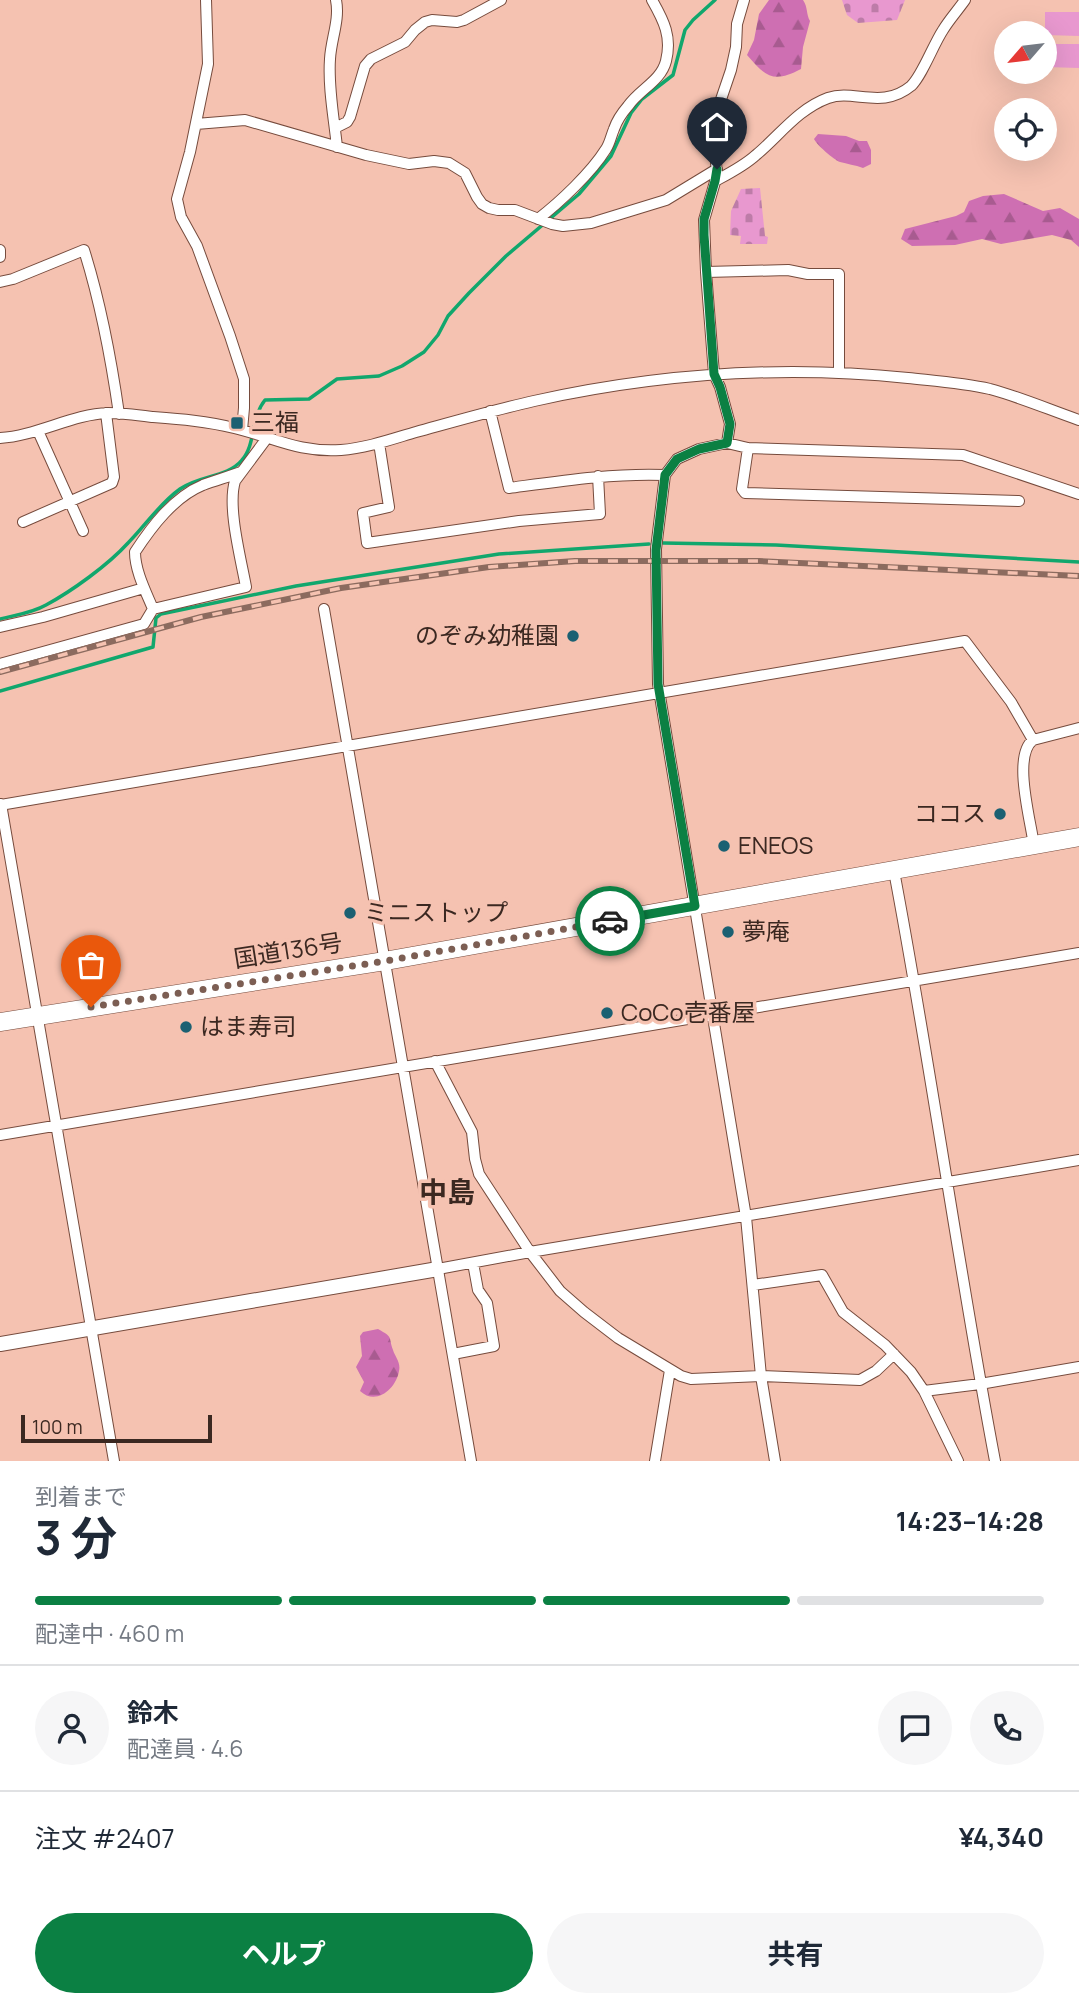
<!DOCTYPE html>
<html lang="ja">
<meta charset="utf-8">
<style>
body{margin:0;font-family:Manrope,"Noto Sans JP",sans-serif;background:#f6f6f7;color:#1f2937;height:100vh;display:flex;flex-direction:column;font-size:26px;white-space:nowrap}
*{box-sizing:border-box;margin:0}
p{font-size:23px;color:#747a83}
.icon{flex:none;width:38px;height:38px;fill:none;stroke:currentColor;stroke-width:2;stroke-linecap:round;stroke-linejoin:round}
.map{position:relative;height:1461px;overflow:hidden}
.panel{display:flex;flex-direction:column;background:#fff;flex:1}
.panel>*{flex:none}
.needle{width:46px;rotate:242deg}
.buttons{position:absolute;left:994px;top:21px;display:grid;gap:14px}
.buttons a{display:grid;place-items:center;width:63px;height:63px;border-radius:50%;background:#fff;box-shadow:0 7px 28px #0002;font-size:35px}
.scale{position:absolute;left:21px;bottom:18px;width:191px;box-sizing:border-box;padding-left:7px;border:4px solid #3b2821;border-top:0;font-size:19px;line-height:24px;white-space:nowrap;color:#3b2821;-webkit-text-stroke:5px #f5c2b1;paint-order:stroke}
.pin{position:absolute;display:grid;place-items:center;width:60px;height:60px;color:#fff;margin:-72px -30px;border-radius:50% 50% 50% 0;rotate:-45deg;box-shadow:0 0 7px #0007}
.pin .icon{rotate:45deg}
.courier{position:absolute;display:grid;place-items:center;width:70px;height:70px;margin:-35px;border:5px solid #0b8043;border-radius:50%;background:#fff;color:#222;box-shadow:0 2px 9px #0007}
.summary em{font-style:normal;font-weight:700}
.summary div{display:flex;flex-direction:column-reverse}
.summary{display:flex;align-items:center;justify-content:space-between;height:119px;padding:0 35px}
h1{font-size:46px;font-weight:700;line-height:52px}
.bar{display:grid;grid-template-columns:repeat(4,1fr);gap:10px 7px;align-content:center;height:84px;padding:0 35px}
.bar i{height:9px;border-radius:5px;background:#e0e1e3}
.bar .current{background:#0b8043}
.bar p{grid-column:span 4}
.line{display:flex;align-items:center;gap:18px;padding:0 35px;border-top:2px solid #e0e1e3}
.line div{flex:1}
.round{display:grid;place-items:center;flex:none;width:74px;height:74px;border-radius:37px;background:#f6f6f7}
.primary-button{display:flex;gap:14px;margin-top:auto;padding:14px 35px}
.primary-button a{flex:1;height:80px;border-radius:42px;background:#0b8043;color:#fff;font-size:28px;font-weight:700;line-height:80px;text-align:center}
.primary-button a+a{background:#f6f6f7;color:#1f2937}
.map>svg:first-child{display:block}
.forest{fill:url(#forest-firs)}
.cemetery{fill:url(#cemetery-stones)}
.park{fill:#e898cf}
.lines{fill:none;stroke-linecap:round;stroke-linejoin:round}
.stream{stroke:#11a76d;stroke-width:3.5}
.minor-casing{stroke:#764b3d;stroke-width:12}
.tertiary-casing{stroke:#764b3d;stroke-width:16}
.trunk-casing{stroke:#764b3d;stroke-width:19}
.minor{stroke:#fff;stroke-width:10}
.tertiary{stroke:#fff;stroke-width:14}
.trunk{stroke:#fff;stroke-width:18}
.rail-casing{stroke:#8c6b5f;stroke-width:6}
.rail{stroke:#f5c2b1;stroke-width:3.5;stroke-dasharray:10;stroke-linecap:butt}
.done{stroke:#7c5e53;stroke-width:7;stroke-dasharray:0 12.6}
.route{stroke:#0b8043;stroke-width:9}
.poi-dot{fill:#1b6072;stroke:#f5c2b1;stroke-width:2.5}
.labels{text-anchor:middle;stroke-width:7;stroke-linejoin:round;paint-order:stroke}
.poi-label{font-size:24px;fill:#3b2821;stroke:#f5c2b1;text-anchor:start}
.street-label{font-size:24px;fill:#3b2821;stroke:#f5c2b1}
.quarter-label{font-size:28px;font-weight:bold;fill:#3b2821;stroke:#f5c2b1}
</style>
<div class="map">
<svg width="1079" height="1461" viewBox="0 0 1079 1461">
<defs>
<pattern id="forest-firs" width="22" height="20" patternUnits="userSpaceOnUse" patternTransform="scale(1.75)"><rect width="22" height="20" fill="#ce6fb2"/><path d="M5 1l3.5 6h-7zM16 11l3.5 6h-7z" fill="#a85b90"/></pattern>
<pattern id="cemetery-stones" width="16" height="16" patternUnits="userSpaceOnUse" patternTransform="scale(1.75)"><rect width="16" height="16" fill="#e898cf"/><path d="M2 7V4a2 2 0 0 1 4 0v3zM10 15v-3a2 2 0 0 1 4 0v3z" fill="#bd7ca8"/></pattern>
</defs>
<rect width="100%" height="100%" fill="#f5c2b1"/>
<path class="forest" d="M 769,0 L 803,0 C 808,7 806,14 810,21 L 803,47 L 801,69 C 773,84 765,76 747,55 L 754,40 L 759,14 Z
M 818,134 L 846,136 L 859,141 L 867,141 L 871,150 L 871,164 L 863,168 C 855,165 847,164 840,162 C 834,160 816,144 814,139 Z
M 1004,194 L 1043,211 L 1060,208 L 1079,219 L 1079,247 L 1071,240 L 1052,235 L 1001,244 L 982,239 L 955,245 L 912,246 L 901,239 L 905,229 L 956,216 L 964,212 L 969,201 L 983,196 Z
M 378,1329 C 394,1338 388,1336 393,1350 C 395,1357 401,1362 399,1371 C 396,1389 376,1406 360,1391 L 364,1382 L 356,1367 L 362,1356 L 360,1336 L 363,1332 Z"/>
<path class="cemetery" d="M 842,0 L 905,0 L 897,20 L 858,23 L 847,15 Z
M 760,188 L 765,236 L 768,237 L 767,244 L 740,244 L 741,236 L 730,235 L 731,211 L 741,189 Z"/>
<path class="park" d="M 1045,12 L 1079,12 L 1079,36 L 1045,35 Z
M 1045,44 L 1079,44 L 1079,68 L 1045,67 Z"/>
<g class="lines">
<path class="stream" d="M 663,543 L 776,545 L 1079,562
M 0,619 C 16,615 32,613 46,605 C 72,591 108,565 128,543 C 146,525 159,504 180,489 C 199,475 227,478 242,460 C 256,444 251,417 265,400 L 309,399 L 337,379 L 379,376 L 402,366 L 424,352 L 438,335 L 448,316 L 469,293 L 506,256 L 579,194 L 611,156 L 631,113 L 642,99 L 673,75 L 685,30 L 693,20 L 715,0
M 0,691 L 153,647 L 156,618 L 161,614 L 296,586 L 499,554 L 649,544"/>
<defs>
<path id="minor" d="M 206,0 L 208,64 L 190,152 L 177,199 L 181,217 L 197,246 L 230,336 L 244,379 L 244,408 L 242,430
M 336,0 C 340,20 331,39 330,59 C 328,88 334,118 337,147
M 744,0 L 737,24 L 736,47 L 731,70 L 713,123 L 717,175 L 704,220 L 706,272 L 714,374 L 720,387 L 730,424 L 727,443 L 699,449 L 677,459 L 665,475 L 656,549 L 658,684 L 746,1217 L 761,1376 L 775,1461
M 196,124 L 245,120 L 366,155 L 409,164 L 434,161 L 449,163 L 465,173 L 477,197 L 482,204 L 489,208 L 498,210 L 515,210 L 552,224 L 563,226 L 591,223 L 666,200 L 717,169
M 335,128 L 347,122 L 350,117 L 365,66 L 371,59 L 405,42 L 415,30 L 425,22 L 432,20 L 457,22 L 464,20 L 501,0
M 715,181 C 730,173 744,166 756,155 C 779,136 798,109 828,98 C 854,89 882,110 911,86 C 922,76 933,45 943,30 C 949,20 958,10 965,0
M 538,219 C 560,202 591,173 606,149 C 610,143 611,136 614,129 C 617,120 622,113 628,106 C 640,89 661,81 666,61 C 672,37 664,21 652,0
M 0,250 L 0,257
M 706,272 L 788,270 L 808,274 L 839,274 L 839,373
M 0,282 L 13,279 L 84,250 C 101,304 111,358 119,414
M 490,411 L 509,488 C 561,481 613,473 665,475
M 38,431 L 83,531
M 0,438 C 36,436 73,414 108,413 C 122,413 137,415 152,417 C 179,419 207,421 234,428 C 273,437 298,453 341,450 C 367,448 392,439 416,432 C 456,421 494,410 534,401 C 656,374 784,365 908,378 C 935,381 963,383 990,389 C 1020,397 1050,410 1079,420
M 379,443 L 389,507 L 363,513 L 367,543 L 519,521 L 600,514 L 598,476
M 727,443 L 748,448 L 963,455 L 1079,494
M 748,448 L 742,489 L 745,493 L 1019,501
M 23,522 L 112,483 L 114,477 L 106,413
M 153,609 C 146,592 135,571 135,552 C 152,526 174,497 203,485 C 216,480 228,477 241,472
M 324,609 L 471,1461
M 0,627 L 43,617 L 144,588
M 0,664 L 144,624 L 153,609 L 246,587 C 241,559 227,507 235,481 L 267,438
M 1033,740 C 1012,756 1031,821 1034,846
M 1,804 L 114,1461
M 0,805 L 965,641 L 1011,702 L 1033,740 L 1079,728
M 894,871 C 931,1067 958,1265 995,1461
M 435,1061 L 472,1132 L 475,1159 L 479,1174 L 530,1252 L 560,1291 L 584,1312 L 618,1338 L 681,1376 L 691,1379 L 761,1376 L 860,1380 L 876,1371 L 894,1354
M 0,1135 L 1079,953
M 438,1269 L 530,1252 L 1079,1160
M 753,1285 L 822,1275 L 843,1312 L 885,1345 L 911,1372 L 924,1391 L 958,1461
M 453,1354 L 494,1346 L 487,1303 L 478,1290 L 473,1263
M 924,1391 L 980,1384 L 1079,1367
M 655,1461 L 670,1370"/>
<path id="tertiary" d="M 0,1344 L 438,1269"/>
<path id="trunk" d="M 0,1022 L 385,961 L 1079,837"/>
</defs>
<use href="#minor" class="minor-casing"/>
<use href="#tertiary" class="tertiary-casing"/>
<use href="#trunk" class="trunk-casing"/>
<use href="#minor" class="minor"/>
<use href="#tertiary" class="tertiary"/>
<use href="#trunk" class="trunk"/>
<defs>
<path id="rail" d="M 0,672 L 201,617 L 341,588 L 489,567 L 575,561 L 759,561 L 1079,576"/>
</defs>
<use href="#rail" class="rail-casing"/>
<use href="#rail" class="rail"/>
</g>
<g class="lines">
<path class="done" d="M 91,1007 L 385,961 L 610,921"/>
<path class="route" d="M 610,921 L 695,906 L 658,684 L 656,550 L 665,475 L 677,459 L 699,449 L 727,443 L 730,424 L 720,387 L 714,374 L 704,235 L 704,219 L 715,181 L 717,169"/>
</g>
<g class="poi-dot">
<rect x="230" y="416" width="14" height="14" rx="3.5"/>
<circle cx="573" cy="636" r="7"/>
<circle cx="1000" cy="814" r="7"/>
<circle cx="724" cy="846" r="7"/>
<circle cx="350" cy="913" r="7"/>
<circle cx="728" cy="932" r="7"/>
<circle cx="607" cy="1013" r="7"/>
<circle cx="186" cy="1027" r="7"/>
</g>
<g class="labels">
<g class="poi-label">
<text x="251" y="431">三福</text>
<text x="559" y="644" text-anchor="end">のぞみ幼稚園</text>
<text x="986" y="822" text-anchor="end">ココス</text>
<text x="738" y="854">ENEOS</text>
<text x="364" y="921">ミニストップ</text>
<text x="742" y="940">夢庵</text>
<text x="621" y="1021">CoCo壱番屋</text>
<text x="200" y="1035">はま寿司</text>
</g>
<g class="street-label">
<text transform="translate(288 951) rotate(-9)" y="8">国道136号</text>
</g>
<g class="quarter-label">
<text x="447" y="1202">中島</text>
</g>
</g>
</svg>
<div class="buttons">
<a><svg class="needle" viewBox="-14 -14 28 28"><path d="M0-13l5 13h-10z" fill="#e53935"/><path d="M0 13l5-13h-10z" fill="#747a83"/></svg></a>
<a><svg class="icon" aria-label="locate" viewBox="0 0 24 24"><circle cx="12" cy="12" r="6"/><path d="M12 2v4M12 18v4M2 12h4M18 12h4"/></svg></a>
</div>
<div class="scale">100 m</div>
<div class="pin" style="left:91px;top:1007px;background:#ea580c"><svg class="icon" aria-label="bag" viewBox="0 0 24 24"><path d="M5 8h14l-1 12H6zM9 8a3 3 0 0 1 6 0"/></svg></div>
<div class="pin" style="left:717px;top:169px;background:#1f2937"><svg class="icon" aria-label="home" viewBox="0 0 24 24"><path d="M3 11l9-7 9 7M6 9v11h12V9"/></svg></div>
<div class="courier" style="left:610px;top:921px"><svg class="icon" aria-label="car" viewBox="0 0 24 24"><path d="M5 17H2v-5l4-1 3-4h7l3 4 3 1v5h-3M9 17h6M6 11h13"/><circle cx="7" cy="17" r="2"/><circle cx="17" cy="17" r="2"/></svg></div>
</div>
<section class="panel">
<div class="summary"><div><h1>3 分</h1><p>到着まで</p></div><em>14:23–14:28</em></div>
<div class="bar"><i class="current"></i><i class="current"></i><i class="current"></i><i></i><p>配達中 · 460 m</p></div>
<div class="line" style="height:126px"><a class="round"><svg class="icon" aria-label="person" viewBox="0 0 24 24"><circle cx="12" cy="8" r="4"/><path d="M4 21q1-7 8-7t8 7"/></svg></a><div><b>鈴木</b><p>配達員 · 4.6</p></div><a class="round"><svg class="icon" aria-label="chat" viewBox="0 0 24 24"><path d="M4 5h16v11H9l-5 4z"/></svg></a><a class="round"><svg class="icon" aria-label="phone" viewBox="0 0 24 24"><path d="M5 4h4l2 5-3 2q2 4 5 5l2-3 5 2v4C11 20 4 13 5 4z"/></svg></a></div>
<div class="line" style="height:91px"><div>注文 #2407</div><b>¥4,340</b></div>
<div class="primary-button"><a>ヘルプ</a><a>共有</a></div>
</section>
